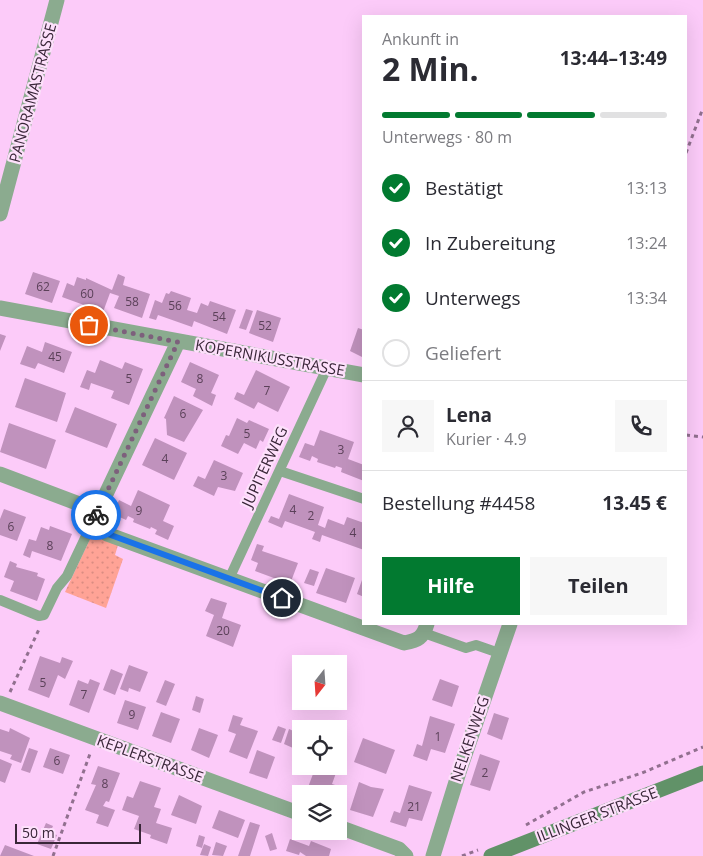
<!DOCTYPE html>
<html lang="de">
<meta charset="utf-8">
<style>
body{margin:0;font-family:"Open Sans",sans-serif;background:#f7f7f7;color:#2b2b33;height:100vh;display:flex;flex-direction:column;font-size:19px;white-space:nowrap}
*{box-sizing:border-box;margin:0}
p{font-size:16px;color:#7c7c81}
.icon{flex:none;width:28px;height:28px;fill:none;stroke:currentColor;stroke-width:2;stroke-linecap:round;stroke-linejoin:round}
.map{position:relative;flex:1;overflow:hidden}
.details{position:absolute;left:362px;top:15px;width:325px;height:610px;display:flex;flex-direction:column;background:#fff;border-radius:0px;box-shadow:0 5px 20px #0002}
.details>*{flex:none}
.needle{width:32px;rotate:197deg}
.buttons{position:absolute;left:292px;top:655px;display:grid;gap:10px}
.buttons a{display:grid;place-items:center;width:55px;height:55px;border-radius:0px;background:#fff;box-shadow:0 5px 20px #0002;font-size:25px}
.scale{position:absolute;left:15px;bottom:12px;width:126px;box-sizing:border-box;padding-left:5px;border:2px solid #392638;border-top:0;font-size:14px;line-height:18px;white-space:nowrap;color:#392638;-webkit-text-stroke:4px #fde0fb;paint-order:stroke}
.pin{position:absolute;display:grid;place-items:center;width:42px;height:42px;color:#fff;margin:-21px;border:2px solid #fff;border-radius:50%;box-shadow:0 1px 5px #0007}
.courier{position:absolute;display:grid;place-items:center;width:50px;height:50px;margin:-25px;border:4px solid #1a73e8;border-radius:50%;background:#fff;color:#222;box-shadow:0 1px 6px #0007}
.headline em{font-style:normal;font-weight:700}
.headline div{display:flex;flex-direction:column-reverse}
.headline{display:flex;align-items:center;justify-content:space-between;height:85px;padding:0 20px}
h1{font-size:32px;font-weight:700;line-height:38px}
.bar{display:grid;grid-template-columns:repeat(4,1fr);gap:8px 5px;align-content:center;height:60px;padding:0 20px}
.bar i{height:6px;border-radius:4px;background:#e1e1e2}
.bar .selected{background:#027a30}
.bar p{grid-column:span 4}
.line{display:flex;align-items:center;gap:12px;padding:0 20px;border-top:1px solid #e1e1e2}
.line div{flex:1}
.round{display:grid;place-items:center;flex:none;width:52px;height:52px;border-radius:0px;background:#f7f7f7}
ol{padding:0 20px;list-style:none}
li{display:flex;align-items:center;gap:15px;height:55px}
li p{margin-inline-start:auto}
li .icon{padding:5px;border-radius:50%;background:#027a30;color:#fff;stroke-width:4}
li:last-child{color:#7c7c81}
li i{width:28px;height:28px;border:2px solid #e1e1e2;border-radius:50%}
.primary-button{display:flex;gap:10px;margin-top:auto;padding:10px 20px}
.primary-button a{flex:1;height:58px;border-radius:0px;background:#027a30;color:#fff;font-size:20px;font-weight:700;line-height:58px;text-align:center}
.primary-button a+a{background:#f7f7f7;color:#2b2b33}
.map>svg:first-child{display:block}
.grass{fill:url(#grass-dots)}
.building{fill:#c092bd}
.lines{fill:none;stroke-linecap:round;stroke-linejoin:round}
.path{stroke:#91708f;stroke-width:3;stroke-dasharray:4 4;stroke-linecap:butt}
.lane{stroke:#8bab8f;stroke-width:10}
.street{stroke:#8bab8f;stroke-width:15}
.secondary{stroke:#619268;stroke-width:15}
.done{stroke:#7d607c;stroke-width:5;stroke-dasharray:0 9}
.route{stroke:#1a73e8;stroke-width:6}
.labels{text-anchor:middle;stroke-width:4.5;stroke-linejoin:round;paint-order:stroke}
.number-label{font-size:12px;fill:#5b4159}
.street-label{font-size:15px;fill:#392638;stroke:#fde0fb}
</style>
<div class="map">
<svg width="703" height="856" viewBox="0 0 703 856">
<defs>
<pattern id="grass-dots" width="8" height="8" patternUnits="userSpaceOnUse" patternTransform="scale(1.25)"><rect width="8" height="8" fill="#ffa396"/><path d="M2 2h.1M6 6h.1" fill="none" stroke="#db8c82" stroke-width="1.8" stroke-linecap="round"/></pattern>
</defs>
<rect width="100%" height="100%" fill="#fccbf9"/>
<path class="grass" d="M 92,535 L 118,545 L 115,555 L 123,559 L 106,608 L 65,592 Z"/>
<path class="building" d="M 33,272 L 60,281 L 52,303 L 25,294 Z
M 118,274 L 125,277 L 123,285 L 150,294 L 142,318 L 114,308 L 119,296 L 110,293 L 103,312 L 62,297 L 67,283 L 74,286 L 77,277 L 86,280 L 86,278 L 112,290 Z
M 171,291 L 191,298 L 187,310 L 197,313 L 201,303 L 208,306 L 210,301 L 236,310 L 227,334 L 194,321 L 192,327 L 158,315 L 156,320 L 149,318 L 155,300 L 162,303 L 166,293 L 169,294 Z
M 246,309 L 253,311 L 246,330 L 239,328 Z
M 257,310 L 281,318 L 273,342 L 249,333 Z
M 358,328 L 364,330 L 364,358 L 350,351 Z
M 0,334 L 6,336 L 0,351 Z
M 45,342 L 72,352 L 64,373 L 38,363 L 35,369 L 20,364 L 27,346 L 42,352 Z
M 100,360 L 122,369 L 125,362 L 143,369 L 129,405 L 111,398 L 114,391 L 91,383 L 89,390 L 80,387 L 87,370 L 95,373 Z
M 190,362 L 219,375 L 211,393 L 216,395 L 212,406 L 193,396 L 196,389 L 181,382 Z
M 256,370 L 290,387 L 278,412 L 258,402 L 254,409 L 234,399 L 237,392 L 244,395 Z
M 25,378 L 66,393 L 57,422 L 15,407 Z
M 174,396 L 203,410 L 184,442 L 167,435 L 166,419 L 164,418 Z
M 75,407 L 117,424 L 107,448 L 65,432 Z
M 237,418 L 247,423 L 249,420 L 269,429 L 263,442 L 260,440 L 256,449 L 244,443 L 238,454 L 221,446 L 226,435 L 229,436 Z
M 9,423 L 56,440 L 46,469 L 0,452 Z
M 320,430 L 354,442 L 348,459 L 364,465 L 364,481 L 341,472 L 342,468 L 336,466 L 335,468 L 317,462 L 318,459 L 312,456 L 310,461 L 299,457 L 305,443 L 314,446 Z
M 155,438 L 187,453 L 174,480 L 142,465 Z
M 214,460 L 243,473 L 235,491 L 218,487 L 214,496 L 193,486 L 198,476 L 205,479 Z
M 138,490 L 170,505 L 163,521 L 174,526 L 168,540 L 155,534 L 157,530 L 151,527 L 150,529 L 133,522 L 134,519 L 128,516 L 126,520 L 113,514 L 119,500 L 131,506 Z
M 289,494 L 324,507 L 318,525 L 325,528 L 328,519 L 344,525 L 347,517 L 364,523 L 364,550 L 322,535 L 320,542 L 312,539 L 315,532 L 285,521 L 282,528 L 268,522 L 271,516 L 279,519 Z
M 4,509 L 26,517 L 17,541 L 0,535 L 0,519 Z
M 50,526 L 72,534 L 61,561 L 32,551 L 30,558 L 23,555 L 29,539 L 36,541 L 41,527 L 49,530 Z
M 257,544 L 264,546 L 262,551 L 298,563 L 290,584 L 255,571 L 258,563 L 251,560 Z
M 10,561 L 17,564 L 16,567 L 38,573 L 37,576 L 45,579 L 37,601 L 10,591 L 14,581 L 4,577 Z
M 326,568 L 355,578 L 346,603 L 316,593 Z
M 310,569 L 319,572 L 314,586 L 304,583 Z
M 362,580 L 364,581 L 364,597 L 357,594 Z
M 211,598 L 227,603 L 222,618 L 241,625 L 233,647 L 206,636 L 214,615 L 205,611 Z
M 40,656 L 60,663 L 62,657 L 73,661 L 65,679 L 58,675 L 49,698 L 28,690 Z
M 129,665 L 148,672 L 140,692 L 129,688 L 128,692 L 120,689 Z
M 111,669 L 123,674 L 115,695 L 103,690 Z
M 90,679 L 100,683 L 89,713 L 69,705 L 78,680 L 88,684 Z
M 440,679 L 459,686 L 452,707 L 432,700 Z
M 165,680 L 175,684 L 166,706 L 156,702 Z
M 196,696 L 204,699 L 200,713 L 192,710 Z
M 125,700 L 146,707 L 138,730 L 117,723 Z
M 161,712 L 180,719 L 171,743 L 152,736 Z
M 494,713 L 509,718 L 502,740 L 487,734 Z
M 233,715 L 243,718 L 240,725 L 258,731 L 247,759 L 229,752 L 236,734 L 228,731 Z
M 430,716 L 455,724 L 445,753 L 431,749 L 427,761 L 413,756 L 417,744 L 422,746 Z
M 278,726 L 286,729 L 281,743 L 272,740 Z
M 10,728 L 30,738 L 21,763 L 10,759 L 12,755 L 0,751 L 0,729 L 9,732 Z
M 199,728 L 218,735 L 209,758 L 191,750 Z
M 289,729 L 298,733 L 293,748 L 284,744 Z
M 363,738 L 395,750 L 386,774 L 354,762 Z
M 29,748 L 38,751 L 30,773 L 21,770 Z
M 50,748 L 70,755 L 63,774 L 43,767 Z
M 339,749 L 347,751 L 342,765 L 339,763 Z
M 257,750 L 275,757 L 267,779 L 249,773 Z
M 480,754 L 500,761 L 490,791 L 470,785 Z
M 0,759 L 12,764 L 5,783 L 0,781 Z
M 98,766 L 120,773 L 109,802 L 106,801 L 103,806 L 115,810 L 108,827 L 96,823 L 99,815 L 85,810 L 96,785 L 91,784 Z
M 316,766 L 336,773 L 332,784 L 335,785 L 333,790 L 330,789 L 328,794 L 317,794 L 307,790 Z
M 140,781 L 161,788 L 154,807 L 161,809 L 156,823 L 172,828 L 167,844 L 150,838 L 151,835 L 134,829 L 139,816 L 122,810 L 127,796 L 133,798 Z
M 359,782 L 371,787 L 384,789 L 373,817 L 350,810 Z
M 409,785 L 432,792 L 422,821 L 409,818 L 406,827 L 390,822 L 394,811 L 400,813 Z
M 179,795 L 202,806 L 196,824 L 171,815 Z
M 219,810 L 245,820 L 238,838 L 212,828 Z
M 250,822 L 260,825 L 250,856 L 238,856 Z
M 46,823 L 53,826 L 50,833 L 57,835 L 51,849 L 37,844 Z
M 272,833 L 277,849 L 270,851 L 265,836 Z
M 199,835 L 205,837 L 202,848 L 196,846 Z
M 290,839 L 309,846 L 311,841 L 331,849 L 329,856 L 306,856 L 300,852 L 299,855 L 286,851 Z
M 216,842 L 227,846 L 223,856 L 212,855 Z
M 204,844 L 211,847 L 208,856 L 200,855 Z
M 5,845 L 34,856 L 0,856 Z"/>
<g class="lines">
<path class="path" d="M 686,153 L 703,108
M 686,435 L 703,437
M 10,692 L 40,627
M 526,825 L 584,792 L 642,773 L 703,747
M 53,856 L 91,751
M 462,856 L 478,850"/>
<path class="lane" d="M 280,471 L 364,499
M 229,579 L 327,368
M 0,600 L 39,616 L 44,615 L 57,588 L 67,576 L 96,515
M 424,633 L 466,648 L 476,645 L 499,653"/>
<path class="street" d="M 0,214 L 57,0
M 0,308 L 364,375
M 0,474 L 82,505 L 96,515 L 107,534 L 404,643 C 418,640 423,638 427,624
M 96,515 L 178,342
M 0,703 L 301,814
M 339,827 L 399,849 L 406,856
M 433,856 L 460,769 L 510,624"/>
<path class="secondary" d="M 491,856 L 703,773"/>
</g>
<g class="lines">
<path class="done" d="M 89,325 L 178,342 L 96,515"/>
<path class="route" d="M 96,515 L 108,534 L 282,598"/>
</g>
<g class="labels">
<g class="number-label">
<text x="43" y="291">62</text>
<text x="87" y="298">60</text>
<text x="132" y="306">58</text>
<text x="175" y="310">56</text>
<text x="219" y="321">54</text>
<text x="265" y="330">52</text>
<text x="55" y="361">45</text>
<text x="129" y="383">5</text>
<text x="200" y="383">8</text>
<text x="267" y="395">7</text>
<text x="183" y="418">6</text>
<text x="247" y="438">5</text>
<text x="341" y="454">3</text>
<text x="165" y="463">4</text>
<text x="224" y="480">3</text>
<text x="293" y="514">4</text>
<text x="139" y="515">9</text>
<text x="311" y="520">2</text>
<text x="11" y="531">6</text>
<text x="353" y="537">4</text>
<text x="50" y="550">8</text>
<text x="223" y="635">20</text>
<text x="43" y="687">5</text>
<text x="84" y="699">7</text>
<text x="132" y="719">9</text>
<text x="438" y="741">1</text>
<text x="57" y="765">6</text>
<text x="485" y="777">2</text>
<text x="105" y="788">8</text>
<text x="414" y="811">21</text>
</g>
<g class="street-label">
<text transform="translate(33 93) rotate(-75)" y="5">PANORAMASTRASSE</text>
<text transform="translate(270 358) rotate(10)" y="5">KOPERNIKUSSTRASSE</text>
<text transform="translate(265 467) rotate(-65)" y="5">JUPITERWEG</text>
<text transform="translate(470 739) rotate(-71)" y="5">NELKENWEG</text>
<text transform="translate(150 759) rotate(20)" y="5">KEPLERSTRASSE</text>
<text transform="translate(597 815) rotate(-21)" y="5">ILLINGER STRASSE</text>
</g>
</g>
</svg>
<div class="buttons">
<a><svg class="needle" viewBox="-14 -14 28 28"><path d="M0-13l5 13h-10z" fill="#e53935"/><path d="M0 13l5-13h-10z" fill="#7c7c81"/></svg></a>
<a><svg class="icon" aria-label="locate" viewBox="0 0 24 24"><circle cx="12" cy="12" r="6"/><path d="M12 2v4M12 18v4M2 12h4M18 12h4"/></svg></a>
<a><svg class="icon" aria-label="layers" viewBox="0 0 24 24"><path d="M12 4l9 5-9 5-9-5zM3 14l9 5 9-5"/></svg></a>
</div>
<div class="scale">50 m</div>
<div class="pin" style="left:89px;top:325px;background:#ea580c"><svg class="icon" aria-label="bag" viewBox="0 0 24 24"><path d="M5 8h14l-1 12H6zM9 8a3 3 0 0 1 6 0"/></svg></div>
<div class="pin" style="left:282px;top:598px;background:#1f2937"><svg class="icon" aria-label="home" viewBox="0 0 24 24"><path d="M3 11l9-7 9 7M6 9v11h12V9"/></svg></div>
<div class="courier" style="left:96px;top:515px"><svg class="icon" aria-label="bike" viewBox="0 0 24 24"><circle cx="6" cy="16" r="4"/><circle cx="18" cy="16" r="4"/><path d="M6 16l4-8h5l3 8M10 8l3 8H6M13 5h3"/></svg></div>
<section class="details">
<div class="headline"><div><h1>2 Min.</h1><p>Ankunft in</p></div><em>13:44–13:49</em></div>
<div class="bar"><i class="selected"></i><i class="selected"></i><i class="selected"></i><i></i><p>Unterwegs · 80 m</p></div>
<ol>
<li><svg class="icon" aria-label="check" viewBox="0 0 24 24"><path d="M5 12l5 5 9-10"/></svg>Bestätigt<p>13:13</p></li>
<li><svg class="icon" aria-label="check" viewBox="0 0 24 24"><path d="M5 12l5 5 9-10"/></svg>In Zubereitung<p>13:24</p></li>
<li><svg class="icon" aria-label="check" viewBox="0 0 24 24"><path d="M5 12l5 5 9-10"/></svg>Unterwegs<p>13:34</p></li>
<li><i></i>Geliefert</li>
</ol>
<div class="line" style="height:90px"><a class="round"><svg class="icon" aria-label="person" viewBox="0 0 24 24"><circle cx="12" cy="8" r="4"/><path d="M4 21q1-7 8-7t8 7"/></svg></a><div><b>Lena</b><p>Kurier · 4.9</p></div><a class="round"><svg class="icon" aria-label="phone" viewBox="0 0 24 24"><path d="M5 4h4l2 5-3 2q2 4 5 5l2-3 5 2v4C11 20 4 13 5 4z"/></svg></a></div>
<div class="line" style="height:65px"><div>Bestellung #4458</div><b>13.45 €</b></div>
<div class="primary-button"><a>Hilfe</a><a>Teilen</a></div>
</section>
</div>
